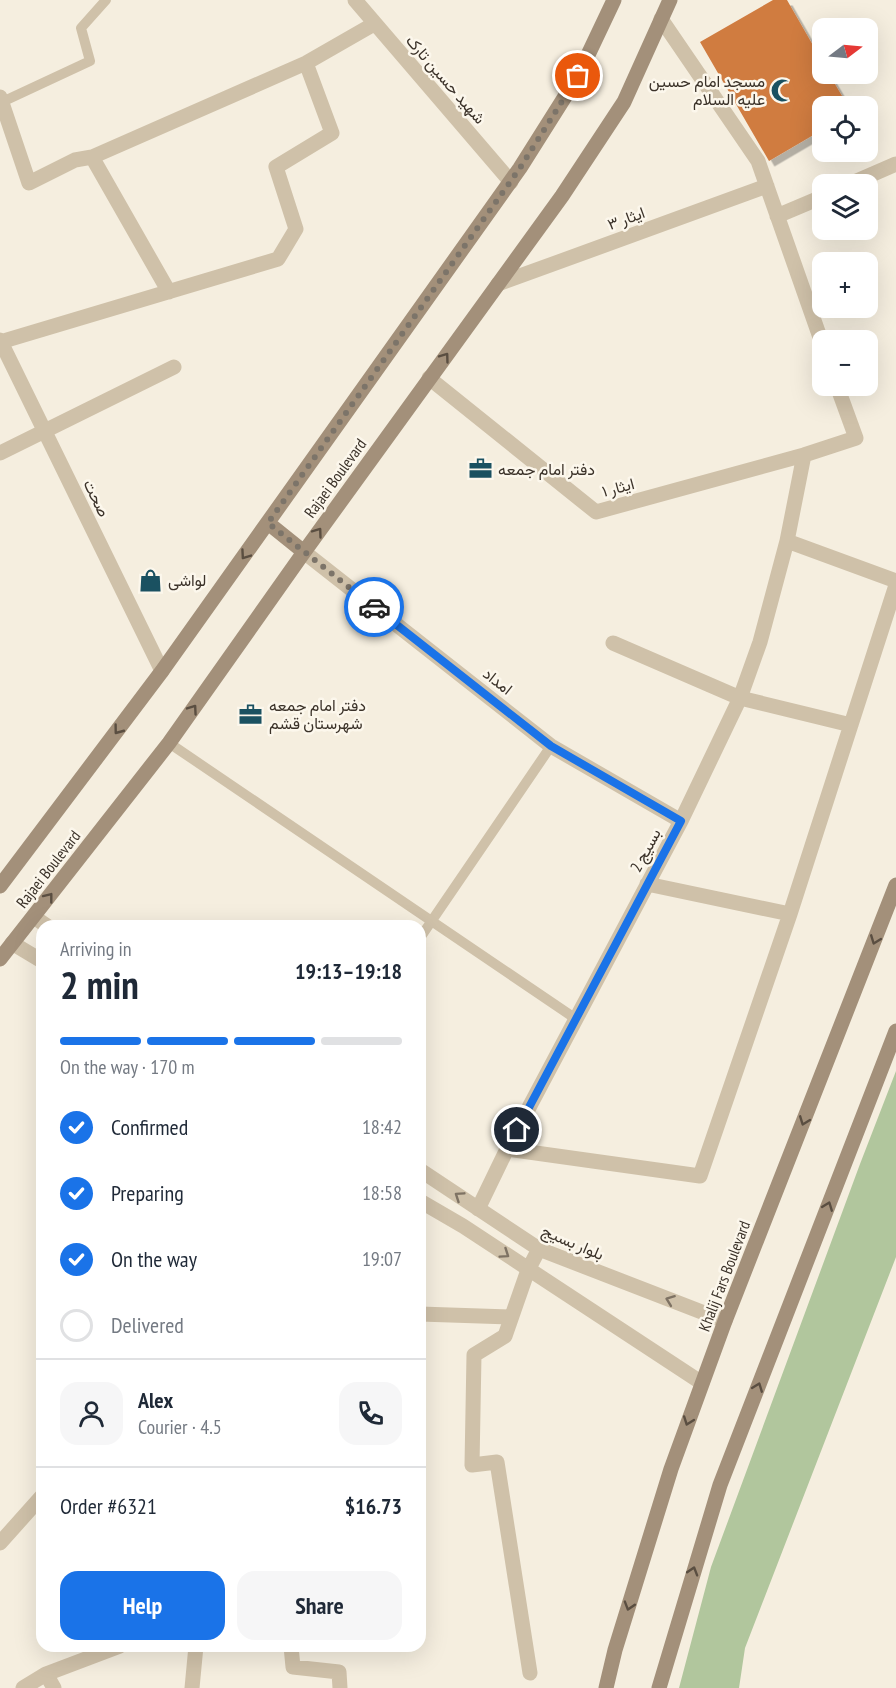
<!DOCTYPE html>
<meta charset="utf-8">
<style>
body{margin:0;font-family:"PT Sans Narrow",Vazirmatn,sans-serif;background:#f6f6f7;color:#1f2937;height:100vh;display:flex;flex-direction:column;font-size:22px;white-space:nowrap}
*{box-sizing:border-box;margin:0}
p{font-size:20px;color:#747a83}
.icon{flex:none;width:33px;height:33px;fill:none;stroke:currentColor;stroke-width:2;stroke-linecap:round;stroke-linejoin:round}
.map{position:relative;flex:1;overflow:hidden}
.panel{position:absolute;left:36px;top:920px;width:390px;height:732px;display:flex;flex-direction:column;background:#fff;border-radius:18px;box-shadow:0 6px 24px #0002}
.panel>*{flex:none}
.needle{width:39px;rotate:74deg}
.fabs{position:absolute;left:812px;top:18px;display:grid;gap:12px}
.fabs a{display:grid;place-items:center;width:66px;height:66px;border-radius:12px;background:#fff;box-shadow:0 6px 24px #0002;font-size:30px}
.pin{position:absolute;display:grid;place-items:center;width:51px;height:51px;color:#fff;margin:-26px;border:3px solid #fff;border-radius:50%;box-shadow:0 2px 6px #0007}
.courier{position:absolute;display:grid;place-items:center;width:60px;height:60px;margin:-30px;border:4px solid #1a73e8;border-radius:50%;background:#fff;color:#222;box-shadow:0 2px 8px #0007}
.head em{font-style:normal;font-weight:700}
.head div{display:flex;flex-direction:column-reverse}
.head{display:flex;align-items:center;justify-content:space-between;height:102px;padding:0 24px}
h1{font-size:39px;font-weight:700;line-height:45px}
.bar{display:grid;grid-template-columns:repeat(4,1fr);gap:9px 6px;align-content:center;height:72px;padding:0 24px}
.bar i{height:8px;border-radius:4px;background:#e0e1e3}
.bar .active{background:#1a73e8}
.bar p{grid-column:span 4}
.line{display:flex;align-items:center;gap:15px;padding:0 24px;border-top:2px solid #e0e1e3}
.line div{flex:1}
.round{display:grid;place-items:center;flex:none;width:63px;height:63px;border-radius:18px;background:#f6f6f7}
ol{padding:0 24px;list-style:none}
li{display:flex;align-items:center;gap:18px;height:66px}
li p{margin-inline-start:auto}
li .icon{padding:6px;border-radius:50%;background:#1a73e8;color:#fff;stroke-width:4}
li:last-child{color:#747a83}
li i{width:33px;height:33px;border:3px solid #e0e1e3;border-radius:50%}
.action{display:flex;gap:12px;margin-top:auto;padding:12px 24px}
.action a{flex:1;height:69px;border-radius:18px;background:#1a73e8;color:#fff;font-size:24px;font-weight:700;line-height:69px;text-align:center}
.action a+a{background:#f6f6f7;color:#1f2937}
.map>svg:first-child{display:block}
.green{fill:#b1c69d}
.building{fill:#d07c41;filter:url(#shadow)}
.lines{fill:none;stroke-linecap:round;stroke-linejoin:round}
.service{stroke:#cfc1a9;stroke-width:10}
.minor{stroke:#cfc1a9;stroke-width:15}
.secondary{stroke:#a3907a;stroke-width:15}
.oneway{stroke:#5a4e41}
.oneway2{stroke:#7e7263}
.done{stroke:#7c7469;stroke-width:6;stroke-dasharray:0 10.8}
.route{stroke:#1a73e8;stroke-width:8}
.labels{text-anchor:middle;stroke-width:5;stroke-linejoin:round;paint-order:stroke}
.street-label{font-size:16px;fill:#3b3229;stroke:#fcf7ec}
.poi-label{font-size:16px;fill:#3b3229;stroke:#fcf7ec;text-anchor:start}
</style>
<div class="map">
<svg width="896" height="1688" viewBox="0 0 896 1688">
<defs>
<filter id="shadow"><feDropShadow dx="5.5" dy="5.5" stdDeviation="0" flood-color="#0004"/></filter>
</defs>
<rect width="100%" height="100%" fill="#f5eedf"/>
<path class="green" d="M 896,1071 L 896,1257 L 745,1648 L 739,1688 L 679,1688 L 711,1567 L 860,1164 Z"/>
<path class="building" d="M 773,0 L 787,0 L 822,61 L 822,74 L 829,74 L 848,106 L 822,106 L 822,130 L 769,161 L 700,42 Z"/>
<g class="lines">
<path class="service" d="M 2,102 L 90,61 L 81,28 L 106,0
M 169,743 L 576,1019
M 420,938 L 551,746"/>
<path class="minor" d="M 355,0 L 511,182
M 661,19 L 758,161 L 822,343
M 0,97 L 29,183 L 75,160 L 92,157 L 306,63 L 374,24
M 92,157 L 169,292
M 850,184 L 896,164
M 777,216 L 822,197
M 498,284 L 767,186
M 0,340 L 162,671
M 0,342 L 278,259 L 296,229 L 276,167 L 332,133 L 306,63
M 429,378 L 596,512 L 804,455 L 856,438 L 837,386
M 0,453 L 174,367
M 787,541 L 896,581
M 304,552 L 551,746 L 681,821
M 613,643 L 740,698 L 851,725
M 647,884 L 790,914
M 34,917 L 47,926
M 12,943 L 42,961
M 507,1149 L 700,1176 L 790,914 L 896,585
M 420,1170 L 539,1249 L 725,1321
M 420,1201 L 463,1226 L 702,1383
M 478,1209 L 507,1149 L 681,821 L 740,698 L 760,642 L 787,541 L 804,455
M 420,1314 L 511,1317
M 0,1543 L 42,1496
M 291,1646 L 293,1667 L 339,1672 L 340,1688
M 530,1673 L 497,1462 L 472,1465 L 474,1355 L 505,1336 L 528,1270 L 539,1249
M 46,1674 L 54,1688
M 23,1688 L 46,1674 L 120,1646
M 192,1688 L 196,1646"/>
<path class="secondary" d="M 268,523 L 304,552
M 0,886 L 162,671 L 520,168 L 578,76 L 614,0
M 0,959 L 169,743 L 304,552 L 562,196 L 624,102 L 670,0
M 606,1688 L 615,1650 L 671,1469 L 725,1321 L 896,885
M 659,1688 L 720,1485 L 896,1031"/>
</g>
<defs><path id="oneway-chevron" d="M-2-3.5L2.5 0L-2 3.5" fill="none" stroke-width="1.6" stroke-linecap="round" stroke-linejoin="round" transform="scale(1.5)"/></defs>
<g class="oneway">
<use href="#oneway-chevron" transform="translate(445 357) rotate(-54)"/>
<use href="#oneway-chevron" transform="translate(318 532) rotate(-54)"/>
<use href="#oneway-chevron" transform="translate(245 555) rotate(125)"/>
<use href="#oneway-chevron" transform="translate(193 709) rotate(-55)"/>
<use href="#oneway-chevron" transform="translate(118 730) rotate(127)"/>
<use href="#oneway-chevron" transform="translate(49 897) rotate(-52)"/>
<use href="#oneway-chevron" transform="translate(875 940) rotate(111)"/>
<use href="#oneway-chevron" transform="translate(804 1121) rotate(111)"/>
<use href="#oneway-chevron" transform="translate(828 1206) rotate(-69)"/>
<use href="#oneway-chevron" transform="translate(758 1387) rotate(-69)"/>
<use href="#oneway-chevron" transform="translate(688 1421) rotate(110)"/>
<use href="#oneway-chevron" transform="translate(693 1571) rotate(-73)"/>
<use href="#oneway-chevron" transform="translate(629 1606) rotate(107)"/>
</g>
<g class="oneway2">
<use href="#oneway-chevron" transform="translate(459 1196) rotate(-146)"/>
<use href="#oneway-chevron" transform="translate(505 1254) rotate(34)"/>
<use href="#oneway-chevron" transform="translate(670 1300) rotate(-159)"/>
</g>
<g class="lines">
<path class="done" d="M 374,607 L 268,523 L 520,168 L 578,76"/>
<path class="route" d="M 374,607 L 551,746 L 681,821 L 517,1130"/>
</g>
<defs>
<symbol id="mosque-bare" viewBox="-9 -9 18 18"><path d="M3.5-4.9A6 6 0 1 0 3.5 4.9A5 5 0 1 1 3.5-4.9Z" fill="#1a5161" stroke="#fcf7ec" stroke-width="2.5" paint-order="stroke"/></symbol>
<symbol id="office-bare" viewBox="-9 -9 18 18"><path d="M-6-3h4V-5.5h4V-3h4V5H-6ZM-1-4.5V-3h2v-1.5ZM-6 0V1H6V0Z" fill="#1a5161" stroke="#fcf7ec" stroke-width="2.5" paint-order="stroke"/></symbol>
<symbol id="shop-bare" viewBox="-9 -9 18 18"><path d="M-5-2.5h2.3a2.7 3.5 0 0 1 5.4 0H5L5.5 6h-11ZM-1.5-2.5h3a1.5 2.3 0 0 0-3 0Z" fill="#1a5161" stroke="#fcf7ec" stroke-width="2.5" paint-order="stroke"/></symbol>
</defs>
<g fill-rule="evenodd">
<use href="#mosque-bare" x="766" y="74" width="33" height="33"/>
<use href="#office-bare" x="464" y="452" width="33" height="33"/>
<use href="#shop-bare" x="134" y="564" width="33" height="33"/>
<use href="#office-bare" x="234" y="698" width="33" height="33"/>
</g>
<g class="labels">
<g class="street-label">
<text transform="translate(446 79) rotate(49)" y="6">شهید حسین تارک</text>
<text transform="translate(626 218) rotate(-20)" y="6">ایثار ۳</text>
<text transform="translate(335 478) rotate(-54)" y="6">Rajaei Boulevard</text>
<text transform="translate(618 487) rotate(-15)" y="6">ایثار ۱</text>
<text transform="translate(97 498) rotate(64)" y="6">صحت</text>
<text transform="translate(498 681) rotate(38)" y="6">امداد</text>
<text transform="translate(645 850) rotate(-62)" y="6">بسیج 2</text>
<text transform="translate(48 869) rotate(-52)" y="6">Rajaei Boulevard</text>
<text transform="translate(573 1242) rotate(23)" y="6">بلوار بسیج</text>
<text transform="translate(724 1276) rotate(-69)" y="6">Khalij Fars Boulevard</text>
</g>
<g class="poi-label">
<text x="765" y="87" text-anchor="end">مسجد امام حسین<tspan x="765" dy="18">علیه السلام</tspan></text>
<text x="498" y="475">دفتر امام جمعه</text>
<text x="168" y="586">لواشی</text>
<text x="269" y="711">دفتر امام جمعه<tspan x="269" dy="18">شهرستان قشم</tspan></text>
</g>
</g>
</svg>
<div class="fabs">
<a><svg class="needle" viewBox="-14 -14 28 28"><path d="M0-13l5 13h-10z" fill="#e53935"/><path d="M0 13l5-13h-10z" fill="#747a83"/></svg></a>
<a><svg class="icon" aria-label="locate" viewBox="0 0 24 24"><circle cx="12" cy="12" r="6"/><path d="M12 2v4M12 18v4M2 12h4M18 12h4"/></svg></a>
<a><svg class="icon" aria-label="layers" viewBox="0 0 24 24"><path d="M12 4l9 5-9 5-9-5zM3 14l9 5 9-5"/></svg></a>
<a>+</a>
<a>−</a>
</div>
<div class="pin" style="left:578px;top:76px;background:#ea580c"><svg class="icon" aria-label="bag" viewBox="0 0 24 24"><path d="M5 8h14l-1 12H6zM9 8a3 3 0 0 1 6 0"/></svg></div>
<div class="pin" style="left:517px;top:1130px;background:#1f2937"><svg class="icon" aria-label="home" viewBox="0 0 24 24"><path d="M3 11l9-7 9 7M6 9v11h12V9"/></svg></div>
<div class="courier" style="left:374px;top:607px"><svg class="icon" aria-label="car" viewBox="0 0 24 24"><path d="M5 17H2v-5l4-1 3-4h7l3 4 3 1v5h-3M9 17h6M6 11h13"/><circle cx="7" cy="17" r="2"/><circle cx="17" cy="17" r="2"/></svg></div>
<section class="panel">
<div class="head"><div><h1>2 min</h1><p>Arriving in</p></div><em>19:13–19:18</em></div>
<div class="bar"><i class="active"></i><i class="active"></i><i class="active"></i><i></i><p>On the way · 170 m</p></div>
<ol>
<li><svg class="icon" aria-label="check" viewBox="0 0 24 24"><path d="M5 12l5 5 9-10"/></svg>Confirmed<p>18:42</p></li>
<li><svg class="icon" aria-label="check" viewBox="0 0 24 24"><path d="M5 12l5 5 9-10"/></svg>Preparing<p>18:58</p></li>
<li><svg class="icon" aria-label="check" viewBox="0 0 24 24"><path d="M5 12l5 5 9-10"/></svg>On the way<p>19:07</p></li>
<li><i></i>Delivered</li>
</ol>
<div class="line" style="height:108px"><a class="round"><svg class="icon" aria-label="person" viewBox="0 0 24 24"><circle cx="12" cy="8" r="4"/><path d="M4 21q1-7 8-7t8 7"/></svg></a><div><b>Alex</b><p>Courier · 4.5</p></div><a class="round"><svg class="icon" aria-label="phone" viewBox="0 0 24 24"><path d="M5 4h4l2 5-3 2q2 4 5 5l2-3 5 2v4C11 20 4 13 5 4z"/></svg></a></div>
<div class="line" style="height:78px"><div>Order #6321</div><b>$16.73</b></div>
<div class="action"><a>Help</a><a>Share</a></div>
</section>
</div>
